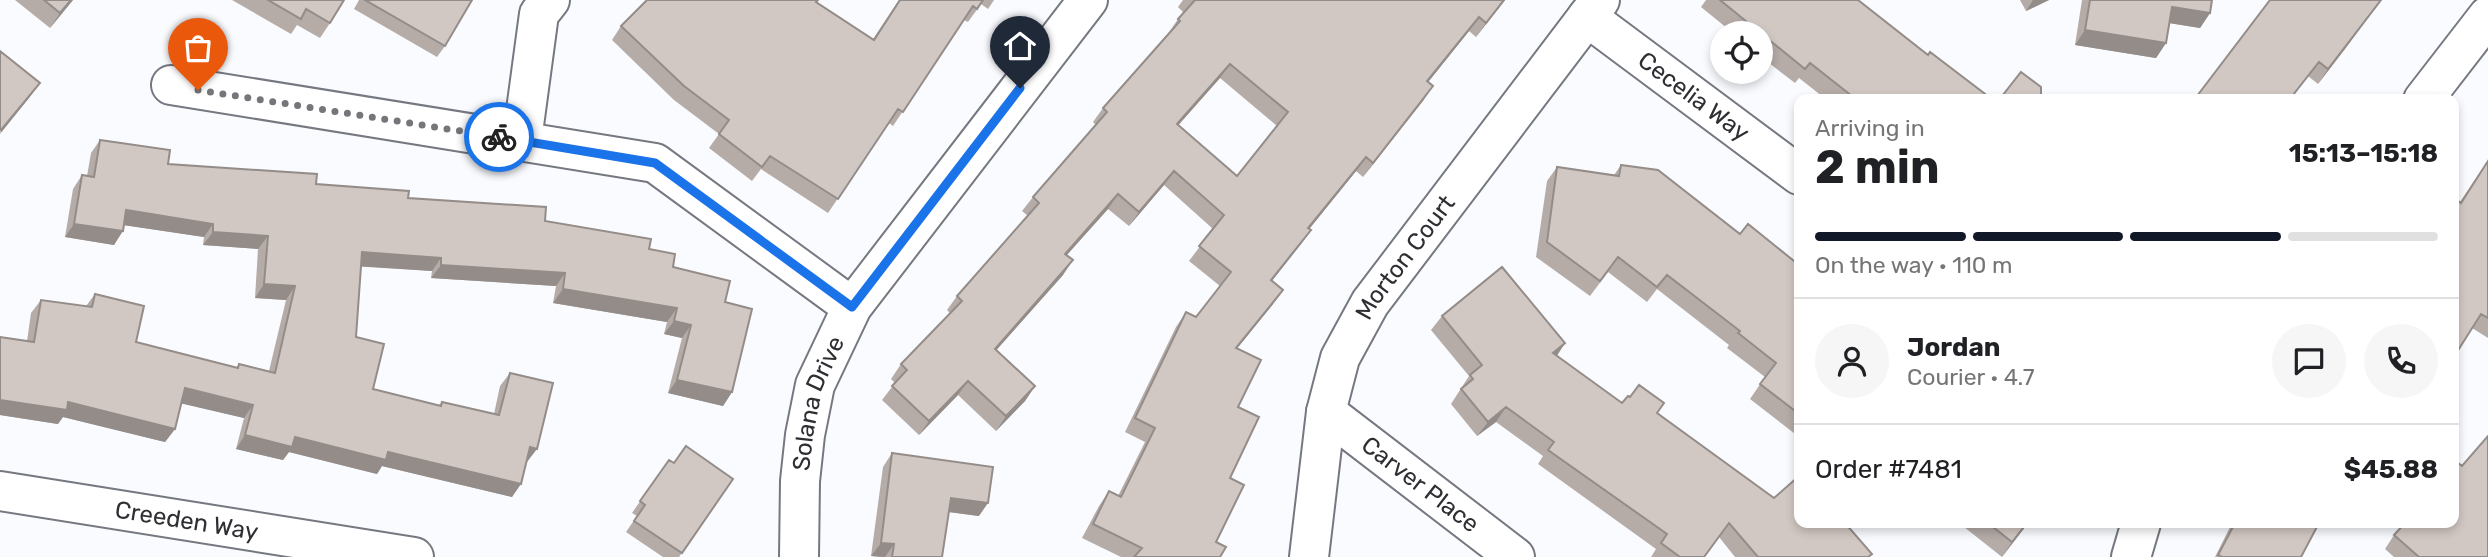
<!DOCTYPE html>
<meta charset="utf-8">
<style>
body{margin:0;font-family:Rubik,sans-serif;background:#f6f6f6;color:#202124;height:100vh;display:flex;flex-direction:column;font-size:26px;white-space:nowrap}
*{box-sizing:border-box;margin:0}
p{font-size:23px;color:#757577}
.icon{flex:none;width:38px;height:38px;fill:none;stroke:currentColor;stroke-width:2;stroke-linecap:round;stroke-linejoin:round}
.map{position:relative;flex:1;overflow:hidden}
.drawer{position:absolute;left:1794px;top:94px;width:665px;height:434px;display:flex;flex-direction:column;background:#fff;border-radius:14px;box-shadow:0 4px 10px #0003}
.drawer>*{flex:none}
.buttons{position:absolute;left:1710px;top:21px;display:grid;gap:14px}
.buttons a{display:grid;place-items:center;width:63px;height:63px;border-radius:50%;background:#fff;box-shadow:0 4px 10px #0003;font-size:35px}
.pin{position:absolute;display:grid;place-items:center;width:60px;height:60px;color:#fff;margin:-72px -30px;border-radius:50% 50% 50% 0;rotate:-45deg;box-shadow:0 0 7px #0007}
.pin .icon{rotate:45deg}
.courier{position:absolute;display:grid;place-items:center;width:70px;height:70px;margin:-35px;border:5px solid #1a73e8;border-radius:50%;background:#fff;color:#222;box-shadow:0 2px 9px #0007}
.summary em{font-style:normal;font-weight:700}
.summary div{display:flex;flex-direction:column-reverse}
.summary{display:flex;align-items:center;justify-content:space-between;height:119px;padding:0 21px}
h1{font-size:46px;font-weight:700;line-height:52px}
.bar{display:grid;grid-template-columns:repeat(4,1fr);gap:10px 7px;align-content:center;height:84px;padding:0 21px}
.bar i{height:9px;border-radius:5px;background:#e0e0e0}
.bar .selected{background:#111827}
.bar p{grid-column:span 4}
.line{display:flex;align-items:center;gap:18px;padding:0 21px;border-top:2px solid #e0e0e0}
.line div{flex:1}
.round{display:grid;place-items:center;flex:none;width:74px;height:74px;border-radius:37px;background:#f6f6f6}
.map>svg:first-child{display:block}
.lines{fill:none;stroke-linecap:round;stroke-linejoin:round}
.minor-casing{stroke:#757880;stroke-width:42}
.minor{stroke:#fff;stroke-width:38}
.wall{fill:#b5aca8;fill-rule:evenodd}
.shaded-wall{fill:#938c88}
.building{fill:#d2c8c3;stroke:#938c88;stroke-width:2;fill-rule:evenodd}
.done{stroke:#75767a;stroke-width:7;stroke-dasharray:0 12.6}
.route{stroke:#1a73e8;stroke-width:9}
.labels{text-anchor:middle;stroke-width:7;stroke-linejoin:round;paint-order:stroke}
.street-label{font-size:24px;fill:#2e2f33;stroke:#fff}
</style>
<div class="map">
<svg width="2488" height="557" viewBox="0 0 2488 557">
<rect width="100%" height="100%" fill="#fafbff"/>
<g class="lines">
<defs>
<g id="minor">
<path id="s1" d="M 1587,17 L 1799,175"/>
<path d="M 171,85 L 655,163 L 852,307"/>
<path d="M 2423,100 L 2488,16"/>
<path d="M 522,140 L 539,14 L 550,0"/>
<path id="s2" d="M 1326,412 L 1515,557"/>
<path id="s3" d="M 0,491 L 414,557"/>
<path id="s4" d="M 799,557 L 800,481 L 805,435 L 815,385 L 852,307 L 1088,0"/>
<path id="s5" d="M 1309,557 L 1326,412 L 1340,358 L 1370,303 L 1600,0"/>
<path d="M 2131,557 L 2141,523"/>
</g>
</defs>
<use href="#minor" class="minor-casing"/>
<use href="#minor" class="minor"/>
</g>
<path class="wall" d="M 15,0 L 73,0 L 50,28 Z
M 232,0 L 344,0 L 330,23 L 320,38 L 297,25 L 291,34 Z
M 359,0 L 472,0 L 445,46 L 437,57 L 354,9 Z
M 899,0 L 994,0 L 988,9 L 981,4 L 968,22 L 964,20 L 893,126 L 889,123 L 828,213 L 761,169 L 752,181 L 709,148 L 719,134 L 674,100 L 612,40 L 621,26 L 818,3 L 873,39 Z
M 1183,0 L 1505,0 L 1476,37 L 1469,31 L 1428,82 L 1433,86 L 1363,177 L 1356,171 L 1309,229 L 1301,244 L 1271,281 L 1273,304 L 1237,348 L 1238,407 L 1230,478 L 1216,542 L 1220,557 L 1121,557 L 1082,538 L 1099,506 L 1109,491 L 1118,496 L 1145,442 L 1125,432 L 1176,327 L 1186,312 L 1196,317 L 1220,286 L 1189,261 L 1213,229 L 1164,185 L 1129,226 L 1108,209 L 1067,255 L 1063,275 L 996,350 L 1035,386 L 1025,401 L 996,431 L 958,395 L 919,435 L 882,400 L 895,383 L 891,379 L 901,364 L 950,313 L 947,310 L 957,296 L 1028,216 L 1022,211 L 1033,197 L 1096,125 L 1093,122 L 1103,108 L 1169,34 L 1168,34 L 1178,19 L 1184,13 L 1178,7 ZM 1220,78 L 1277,126 L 1237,176 L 1178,125 Z
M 1706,0 L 1858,0 L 1928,55 L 1993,100 L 1827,100 L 1799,78 L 1795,83 L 1760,56 L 1760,33 L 1733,33 L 1701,7 Z
M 2020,0 L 2049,0 L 2026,11 Z
M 2082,0 L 2212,0 L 2210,13 L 2200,28 L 2170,23 L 2166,43 L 2156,58 L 2075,45 Z
M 2381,0 L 2318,84 L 2308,76 L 2194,100 Z
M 100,140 L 168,164 L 316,184 L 408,198 L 545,221 L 649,249 L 725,302 L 732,392 L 723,406 L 668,393 L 682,338 L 664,334 L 667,322 L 553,303 L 556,286 L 431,278 L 432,271 L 361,266 L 356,337 L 373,389 L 439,405 L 442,402 L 494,414 L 500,386 L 510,373 L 527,462 L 526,462 L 512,497 L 382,466 L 377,474 L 289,452 L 283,460 L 236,449 L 244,418 L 181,403 L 175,429 L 165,442 L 63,417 L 58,424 L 0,415 L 0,337 L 27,341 L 31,313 L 41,300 L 86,306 L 95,294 L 136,342 L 236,368 L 239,364 L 269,371 L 286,300 L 255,298 L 258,249 L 203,245 L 204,237 L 124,225 L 114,245 L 65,237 L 73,189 L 82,175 L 87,176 L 91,153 Z
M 2488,160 L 2488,338 L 2472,328 L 2454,357 L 2454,198 L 2460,202 Z
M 1621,165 L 1740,234 L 1799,265 L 1799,437 L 1750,399 L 1765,377 L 1727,348 L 1729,345 L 1657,289 L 1647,302 L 1608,272 L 1590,296 L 1536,257 L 1547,181 L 1557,167 L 1614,175 Z
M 1442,316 L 1565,343 L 1557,356 L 1622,403 L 1658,413 L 1774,498 L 1872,554 L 1869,557 L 1735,557 L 1719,537 L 1704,557 L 1651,557 L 1656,549 L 1538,464 L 1543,456 L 1496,422 L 1477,436 L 1451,404 L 1469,376 L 1431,330 Z
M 892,453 L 979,516 L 949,512 L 942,557 L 880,557 L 871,556 L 883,467 Z
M 674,463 L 733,479 L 679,557 L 663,557 L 626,532 L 637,516 L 632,513 L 661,471 Z
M 2462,466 L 2488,557 L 2394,557 L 2385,549 L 2394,535 Z
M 1959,523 L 2028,523 L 2002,557 Z
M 2232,523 L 2319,523 L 2301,557 L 2215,557 Z"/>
<path class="shaded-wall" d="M 71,0 L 73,0 L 50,28 L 60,13 Z
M 1504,0 L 1505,0 L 1476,37 L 1486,23 Z
M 2033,0 L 2049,0 L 2026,11 Z
M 2381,0 L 2345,49 L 2318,84 L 2328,69 Z
M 2172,7 L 2210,13 L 2200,28 L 2162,22 Z
M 1479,17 L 1469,31 L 1417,96 L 1427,81 Z
M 2085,30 L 2166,43 L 2156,58 L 2075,45 Z
M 1230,64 L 1220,78 L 1167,138 L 1177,124 Z
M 40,83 L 29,98 L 0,134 L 1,130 Z
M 1433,86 L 1423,101 L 1363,177 L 1373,163 Z
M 1366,157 L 1356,171 L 1298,243 L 1308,228 Z
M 1174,171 L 1164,185 L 1129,226 L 1139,212 Z
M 1118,194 L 1108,209 L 1055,268 L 1065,254 Z
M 126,210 L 213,224 L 204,237 L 116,224 Z
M 74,224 L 123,231 L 114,245 L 65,237 Z
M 1311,230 L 1301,244 L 1261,295 L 1271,280 Z
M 213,232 L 268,236 L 258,249 L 203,245 Z
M 362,252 L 441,258 L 432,271 L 352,266 Z
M 1073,260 L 1063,275 L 985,363 L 995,349 Z
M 441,265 L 565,273 L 556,286 L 431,278 Z
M 264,284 L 295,286 L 286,300 L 255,298 Z
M 563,289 L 677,308 L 667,322 L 553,303 Z
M 1283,290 L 1273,304 L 1226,362 L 1236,348 Z
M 674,321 L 691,325 L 682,338 L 664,334 Z
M 1565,343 L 1555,358 L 1553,353 Z
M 677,380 L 732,392 L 723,406 L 668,393 Z
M 968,381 L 958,395 L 919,435 L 929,421 Z
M 1035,386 L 1025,401 L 996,431 L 1006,416 Z
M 185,388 L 253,405 L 244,418 L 175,402 Z
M 0,400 L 68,402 L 175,429 L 165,442 L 63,417 L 58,424 L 0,415 Z
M 1506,407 L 1496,422 L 1477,436 L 1488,422 Z
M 245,435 L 295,437 L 388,452 L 521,484 L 512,497 L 382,466 L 377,474 L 289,452 L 283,460 L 236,449 Z
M 530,447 L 537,449 L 527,462 L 520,460 Z
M 951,498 L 988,503 L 979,516 L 941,511 Z
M 2027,523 L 2028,523 L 2002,557 L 2012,542 Z
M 881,543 L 894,544 L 885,557 L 871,556 Z"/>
<path class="building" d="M 44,0 L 71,0 L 60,13 Z
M 268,0 L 344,0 L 330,23 L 306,9 L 301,19 Z
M 365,0 L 472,0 L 445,46 Z
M 647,0 L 818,0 L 816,2 L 874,40 L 900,0 L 983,0 L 977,9 L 973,6 L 903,112 L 898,109 L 838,199 L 770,156 L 762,167 L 719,134 L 729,120 L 684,86 L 621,26 Z
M 1195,0 L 1504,0 L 1486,23 L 1479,17 L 1427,81 L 1433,86 L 1373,163 L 1366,157 L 1308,228 L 1311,230 L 1271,280 L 1283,290 L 1236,348 L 1261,360 L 1238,407 L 1259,417 L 1230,478 L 1244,485 L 1216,542 L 1226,547 L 1220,557 L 1134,557 L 1142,548 L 1093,524 L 1109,491 L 1121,497 L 1155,428 L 1135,418 L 1186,312 L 1196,317 L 1231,272 L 1199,246 L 1224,215 L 1174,171 L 1139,212 L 1118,194 L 1065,254 L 1073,260 L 995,349 L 1035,386 L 1006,416 L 968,381 L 929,421 L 892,386 L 907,370 L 901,364 L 962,301 L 957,296 L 1039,203 L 1033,197 L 1107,112 L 1103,108 L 1180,21 L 1178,19 ZM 1230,64 L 1288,112 L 1237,176 L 1177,124 Z
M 1720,0 L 1858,0 L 1928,55 L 1930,52 L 1993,100 L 1857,100 L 1810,63 L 1805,69 Z
M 2090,0 L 2212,0 L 2210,13 L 2172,7 L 2166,43 L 2085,30 Z
M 2270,0 L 2381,0 L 2328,69 L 2319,62 L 2289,100 L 2194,100 Z
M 0,51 L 40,83 L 1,130 L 0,129 Z
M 2021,72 L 2041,87 L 2041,100 L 1999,100 Z
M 100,140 L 170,150 L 168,164 L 317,174 L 316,184 L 409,191 L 408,198 L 546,207 L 545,221 L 651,239 L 649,249 L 675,254 L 673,267 L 730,281 L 725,302 L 752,309 L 732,392 L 677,380 L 691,325 L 674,321 L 677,308 L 563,289 L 565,273 L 441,265 L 441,258 L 362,252 L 356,337 L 384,344 L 373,389 L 441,406 L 442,402 L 499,415 L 510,373 L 553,383 L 537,449 L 530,447 L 521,484 L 388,452 L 386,460 L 295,437 L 292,447 L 245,435 L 253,405 L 185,388 L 175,429 L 68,402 L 67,410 L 0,400 L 0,337 L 34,342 L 41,300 L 92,307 L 95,294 L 144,306 L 136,342 L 238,368 L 239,364 L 275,373 L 295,286 L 264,284 L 268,236 L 213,232 L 213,224 L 126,210 L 123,231 L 74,224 L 82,175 L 94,177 Z
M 2488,161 L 2488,318 L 2481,314 L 2457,352 L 2454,349 L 2454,198 L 2461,203 Z
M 1621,165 L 1658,170 L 1740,234 L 1748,224 L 1799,265 L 1799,414 L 1760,384 L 1776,363 L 1738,333 L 1740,331 L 1667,275 L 1657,287 L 1618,257 L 1600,281 L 1547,242 L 1557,167 L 1619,176 Z
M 1502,267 L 1565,343 L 1553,353 L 1622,403 L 1628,396 L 1630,397 L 1639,385 L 1664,403 L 1657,413 L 1774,498 L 1799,476 L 1799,523 L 1845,523 L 1872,554 L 1868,557 L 1758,557 L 1729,523 L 1704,557 L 1680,557 L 1661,543 L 1667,534 L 1548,450 L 1554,442 L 1506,407 L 1488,422 L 1461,389 L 1473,379 L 1470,375 L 1482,365 L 1442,316 Z
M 2488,436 L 2488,557 L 2419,557 L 2394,535 L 2405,523 L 2454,523 L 2454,468 L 2458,463 L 2462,466 Z
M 686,446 L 733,479 L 682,553 L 634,521 L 645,505 L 640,501 L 669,460 L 674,463 Z
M 892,453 L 993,467 L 988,503 L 951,498 L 942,557 L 892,557 L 894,544 L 881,543 Z
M 1988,523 L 2027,523 L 2012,542 Z
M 2235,523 L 2319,523 L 2301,557 L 2222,557 L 2218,555 Z"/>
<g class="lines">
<path class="done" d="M 198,90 L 499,137"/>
<path class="route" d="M 499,137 L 655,163 L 852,307 L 1020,88"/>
</g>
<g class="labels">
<g class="street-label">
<text dy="8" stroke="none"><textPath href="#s1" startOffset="133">Cecelia Way</textPath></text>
<text dy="8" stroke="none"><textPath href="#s5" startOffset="322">Morton Court</textPath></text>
<text dy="8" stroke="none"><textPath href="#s4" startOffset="156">Solana Drive</textPath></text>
<text dy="8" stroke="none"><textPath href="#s2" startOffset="119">Carver Place</textPath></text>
<text dy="8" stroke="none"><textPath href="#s3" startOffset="189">Creeden Way</textPath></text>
</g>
</g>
</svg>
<div class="buttons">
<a><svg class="icon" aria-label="locate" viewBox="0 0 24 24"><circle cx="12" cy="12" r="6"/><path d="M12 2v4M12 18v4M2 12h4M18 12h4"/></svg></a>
</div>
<div class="pin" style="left:198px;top:90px;background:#ea580c"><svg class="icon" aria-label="bag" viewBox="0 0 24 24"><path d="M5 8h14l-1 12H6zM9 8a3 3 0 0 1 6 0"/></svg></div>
<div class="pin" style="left:1020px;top:88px;background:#1f2937"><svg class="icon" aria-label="home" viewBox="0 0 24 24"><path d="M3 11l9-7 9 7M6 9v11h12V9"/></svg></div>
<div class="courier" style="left:499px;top:137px"><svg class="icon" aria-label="bike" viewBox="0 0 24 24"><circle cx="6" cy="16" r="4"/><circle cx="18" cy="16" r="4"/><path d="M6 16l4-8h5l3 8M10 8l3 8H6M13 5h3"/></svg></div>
<section class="drawer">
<div class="summary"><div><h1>2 min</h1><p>Arriving in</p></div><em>15:13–15:18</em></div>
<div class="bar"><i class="selected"></i><i class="selected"></i><i class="selected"></i><i></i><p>On the way · 110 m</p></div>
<div class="line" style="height:126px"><a class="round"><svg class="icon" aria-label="person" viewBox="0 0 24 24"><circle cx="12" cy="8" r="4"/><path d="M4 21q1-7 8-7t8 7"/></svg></a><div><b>Jordan</b><p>Courier · 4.7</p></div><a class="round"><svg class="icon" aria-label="chat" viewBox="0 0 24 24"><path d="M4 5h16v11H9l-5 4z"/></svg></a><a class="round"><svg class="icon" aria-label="phone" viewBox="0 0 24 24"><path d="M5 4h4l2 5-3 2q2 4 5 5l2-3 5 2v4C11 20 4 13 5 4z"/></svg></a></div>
<div class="line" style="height:91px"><div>Order #7481</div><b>$45.88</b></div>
</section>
</div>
